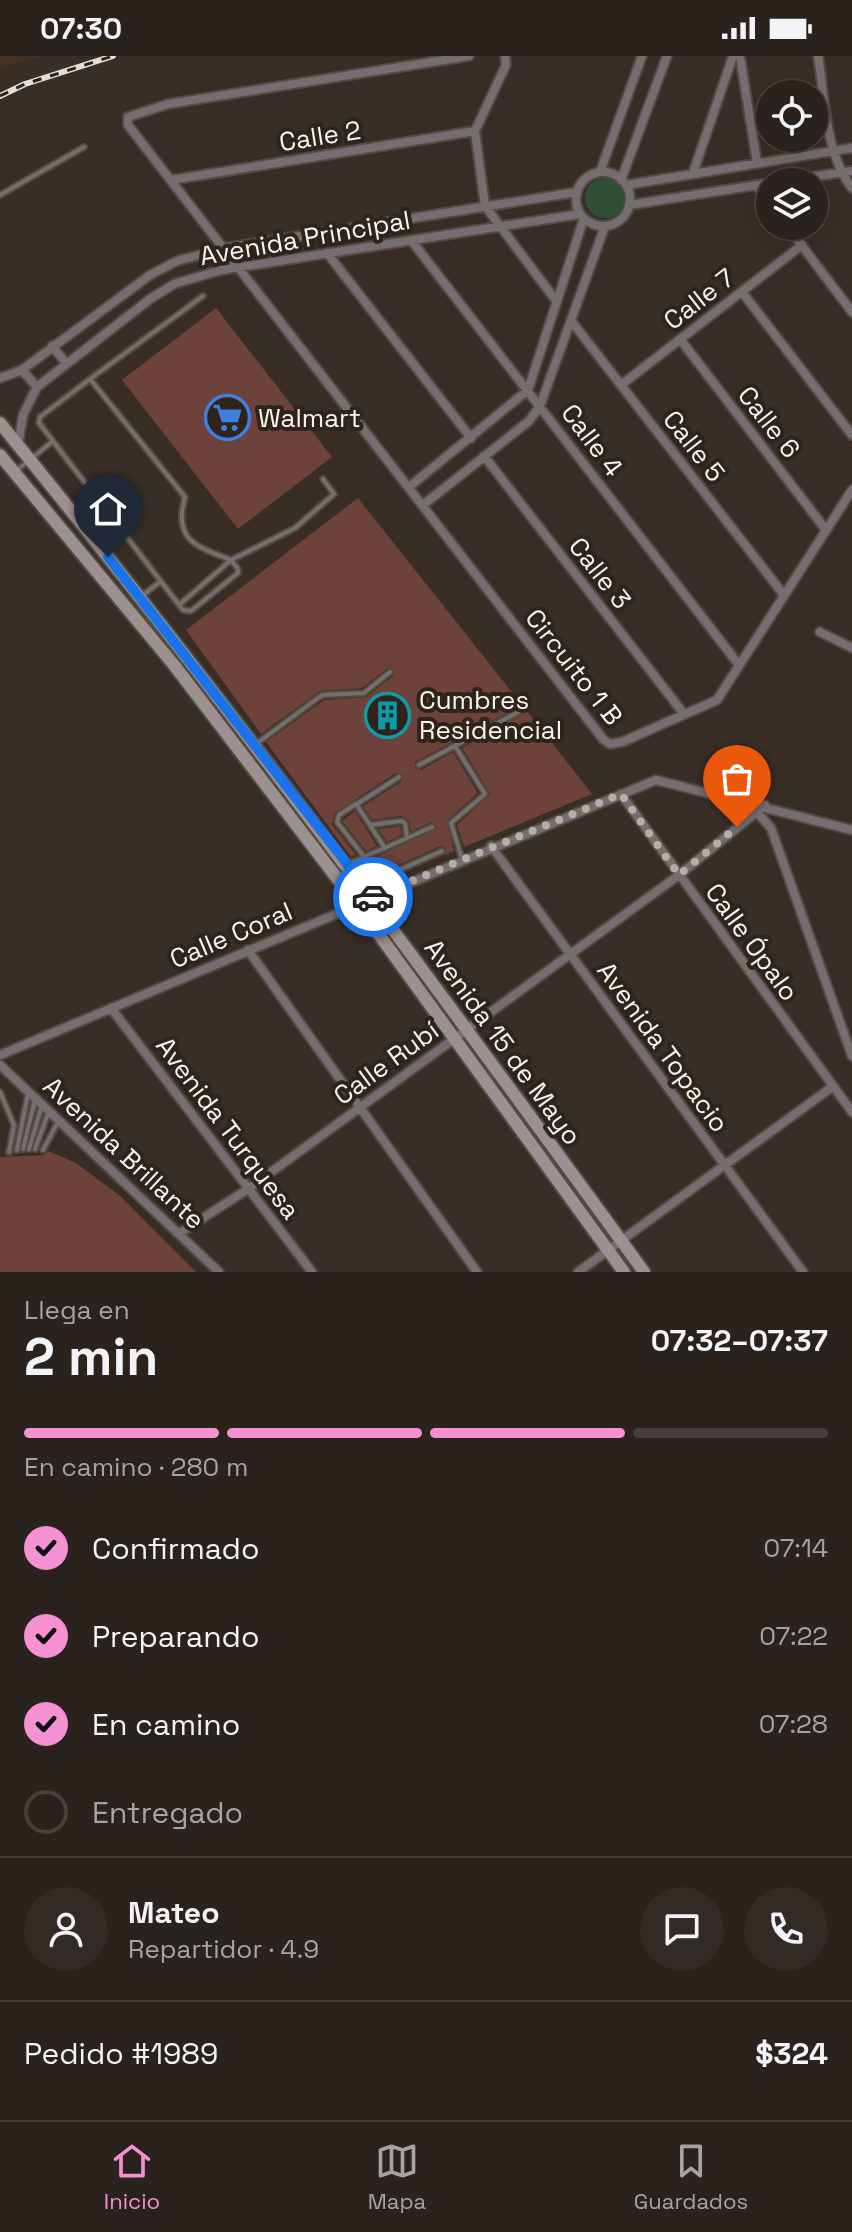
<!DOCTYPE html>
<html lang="es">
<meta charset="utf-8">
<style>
body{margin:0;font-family:"Space Grotesk",sans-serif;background:#322a25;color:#f1f3f6;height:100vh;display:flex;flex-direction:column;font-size:30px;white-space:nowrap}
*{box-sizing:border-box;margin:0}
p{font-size:26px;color:#a5a4a3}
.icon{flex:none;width:44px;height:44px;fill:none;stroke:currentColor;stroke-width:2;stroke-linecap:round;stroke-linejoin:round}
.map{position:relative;height:1216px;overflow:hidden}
.panel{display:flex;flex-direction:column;background:#2a221c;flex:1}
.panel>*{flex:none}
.fabs{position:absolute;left:756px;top:24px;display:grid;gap:16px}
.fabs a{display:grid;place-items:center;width:72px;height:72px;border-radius:50%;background:#2a221c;box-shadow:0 8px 32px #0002,0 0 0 2px #463f3b;font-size:40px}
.pin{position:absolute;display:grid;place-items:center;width:68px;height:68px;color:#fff;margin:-82px -34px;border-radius:50% 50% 50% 0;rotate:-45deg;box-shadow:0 0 8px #0007}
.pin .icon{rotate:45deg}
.courier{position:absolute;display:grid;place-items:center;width:80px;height:80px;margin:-40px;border:6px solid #1a73e8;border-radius:50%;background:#fff;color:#222;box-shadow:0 2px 10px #0007}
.headline em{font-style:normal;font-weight:800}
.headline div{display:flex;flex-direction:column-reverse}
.headline{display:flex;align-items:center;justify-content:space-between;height:136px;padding:0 24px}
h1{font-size:52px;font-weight:800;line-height:60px}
.bar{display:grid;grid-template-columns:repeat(4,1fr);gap:12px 8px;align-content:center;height:96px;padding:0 24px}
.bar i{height:10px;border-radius:6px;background:#463f3b}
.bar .selected{background:#f591d2}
.bar p{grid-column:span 4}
.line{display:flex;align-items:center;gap:20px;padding:0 24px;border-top:2px solid #463f3b}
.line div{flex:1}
.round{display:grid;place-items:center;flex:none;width:84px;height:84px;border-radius:42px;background:#322a25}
ol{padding:0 24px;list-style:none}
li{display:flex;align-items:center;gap:24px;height:88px}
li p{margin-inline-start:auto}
li .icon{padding:8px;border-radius:50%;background:#f591d2;color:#111;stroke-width:4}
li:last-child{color:#a5a4a3}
li i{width:44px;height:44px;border:4px solid #463f3b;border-radius:50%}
.status{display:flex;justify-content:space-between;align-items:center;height:56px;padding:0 40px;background:#2a221c;direction:ltr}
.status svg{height:22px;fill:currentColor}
.dock{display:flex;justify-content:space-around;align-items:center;height:112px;border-top:2px solid #463f3b;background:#2a221c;font-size:22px;color:#a5a4a3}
.dock a{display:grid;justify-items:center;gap:4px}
.dock .selected{color:#f591d2}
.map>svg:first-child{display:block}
.built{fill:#433327}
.green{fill:#2f4e34}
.building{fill:#6c423a}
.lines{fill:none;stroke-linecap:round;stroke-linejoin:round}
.lane-casing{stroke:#534a42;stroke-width:8}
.street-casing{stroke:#534a42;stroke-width:12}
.secondary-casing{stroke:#534a42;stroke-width:16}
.lane{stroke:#756e6e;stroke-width:4}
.street{stroke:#756e6e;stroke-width:8}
.secondary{stroke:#9c9091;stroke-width:12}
.rail-casing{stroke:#e5ded8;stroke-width:6}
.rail{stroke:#2e241c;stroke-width:3;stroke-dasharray:9;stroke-linecap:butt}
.done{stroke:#b6aea8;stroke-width:8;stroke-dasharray:0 14.4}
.route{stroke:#1a73e8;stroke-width:10}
.labels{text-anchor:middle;stroke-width:8;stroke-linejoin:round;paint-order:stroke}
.street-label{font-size:26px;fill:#faf3ee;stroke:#2e241c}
.poi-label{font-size:26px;fill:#faf3ee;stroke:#2e241c;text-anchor:start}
</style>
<div class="status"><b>07:30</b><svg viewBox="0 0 49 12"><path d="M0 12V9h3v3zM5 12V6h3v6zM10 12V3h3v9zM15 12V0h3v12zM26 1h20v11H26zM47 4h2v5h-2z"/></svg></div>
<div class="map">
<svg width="852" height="1216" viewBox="0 0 852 1216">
<rect width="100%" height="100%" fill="#382e26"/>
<path class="built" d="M 0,0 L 41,0 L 0,12 Z"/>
<path class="green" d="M585 142a20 20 0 1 1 40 0a20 20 0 1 1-40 0Z"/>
<path class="building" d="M 216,252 L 332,401 L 238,473 L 122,324 Z
M 358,442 L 522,649 L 415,706 L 415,712 L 421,714 L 453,696 L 478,737 L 447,765 L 454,795 L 445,799 L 446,792 L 441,790 L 383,816 L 372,803 L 437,772 L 432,766 L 411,775 L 409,765 L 401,760 L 372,764 L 363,750 L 402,725 L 403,718 L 396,717 L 335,757 L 332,768 L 356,799 L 351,801 L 266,686 L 324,644 L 366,641 L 393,620 L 394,614 L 388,612 L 362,632 L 320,635 L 261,678 L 186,574 Z
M 527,655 L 592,738 L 464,791 L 457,769 L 490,738 L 462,692 Z
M 355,755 L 377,790 L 366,795 L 342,765 Z
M 400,770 L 402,779 L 387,786 L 378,773 Z
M 363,807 L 377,825 L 378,826 L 372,829 L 357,810 Z
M 48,1095 L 76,1107 L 119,1139 L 196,1216 L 0,1216 L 0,1101 L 44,1099 Z"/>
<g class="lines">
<defs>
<path id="lane" d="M 0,139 L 84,91
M 90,323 L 203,240
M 16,415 L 53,385
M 142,540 L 161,525
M 179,549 L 231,504 L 238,513 L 238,517 L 191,555 L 183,554 L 39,367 L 40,361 L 90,323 L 185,441 C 173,484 195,490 231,504 L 295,472 L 334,438 L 323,423
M 256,688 L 322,639 L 364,637 L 390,616
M 455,690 L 485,738 L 451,767 L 462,803
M 419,709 L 522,654
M 357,748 L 399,721
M 370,769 L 401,765 L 405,767 L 407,781
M 385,792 L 356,748 L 339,759 L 337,766 L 381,822 L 442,795
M 346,809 L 432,771
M 0,1036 L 14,1069 L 9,1096
M 23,1093 L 35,1044
M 29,1093 L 42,1049
M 35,1093 L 48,1058
M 17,1094 L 28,1037
M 43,1094 L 59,1064"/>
<path id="street" d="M 469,0 L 168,48 L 128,61 L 128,69 L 603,683 L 610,688 L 622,686 L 717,644 L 852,434
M 505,0 L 506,9 L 475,75 L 485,150 L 557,246
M 740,0 L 757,107
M 818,0 C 825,42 825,98 852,132
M 600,116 L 642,0
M576 143a27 27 0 1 1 54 0a27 27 0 1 1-54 0Z
M 693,117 L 733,0
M 171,124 L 475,75
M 621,124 L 667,0
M 776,126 L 852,115
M 626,129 L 852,92
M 756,129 L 770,147
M 629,149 L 770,127
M 787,170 L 852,256
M 411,184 L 739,609
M 327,197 L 471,382
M 742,236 L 852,379
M 572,266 L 784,539
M 680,283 L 826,474
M 52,290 L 67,308
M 22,314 L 37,331
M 0,322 L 22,314 L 150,219 L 177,205 L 225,192 L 577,136
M 621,329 L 802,189
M 18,389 L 23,359 L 37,331 L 150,243 L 174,228 L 221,214 L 580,158
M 484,400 L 684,658
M 409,431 L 528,334 L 584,162
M 423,449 L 529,365 L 540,350 L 605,170
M 820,576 L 852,592
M 621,738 L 852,1056
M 756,755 L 771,772 L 852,1000
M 491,790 L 803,1216
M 248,894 L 477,1216
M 111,952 L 312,1216
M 0,999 L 656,724 L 852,774
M 0,1009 L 219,1216
M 180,1177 L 248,1133 L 679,819 L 765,749
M 578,1216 L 832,1031"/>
<path id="secondary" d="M 0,367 C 225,642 435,929 644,1216
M 0,399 L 174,609 L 356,847 L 624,1216"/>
</defs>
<use href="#lane" class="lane-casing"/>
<use href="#street" class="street-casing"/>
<use href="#secondary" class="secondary-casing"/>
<use href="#lane" class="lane"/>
<use href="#street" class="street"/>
<use href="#secondary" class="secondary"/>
<defs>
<path id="rail" d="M 0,40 L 25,28 L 113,0"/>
</defs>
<use href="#rail" class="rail-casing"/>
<use href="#rail" class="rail"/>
</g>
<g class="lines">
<path class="done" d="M 373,841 L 621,738 L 679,819 L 737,771"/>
<path class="route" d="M 108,501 L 373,841"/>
</g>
<defs>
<symbol id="supermarket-ring" viewBox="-11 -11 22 22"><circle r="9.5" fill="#2e241c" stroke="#3f7fe0" stroke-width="1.5"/><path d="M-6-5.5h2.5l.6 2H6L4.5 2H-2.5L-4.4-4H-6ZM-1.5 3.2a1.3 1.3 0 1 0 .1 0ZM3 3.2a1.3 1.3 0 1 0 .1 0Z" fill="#3f7fe0"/></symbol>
<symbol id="building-ring" viewBox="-11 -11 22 22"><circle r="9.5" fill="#2e241c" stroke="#0f9aa8" stroke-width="1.5"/><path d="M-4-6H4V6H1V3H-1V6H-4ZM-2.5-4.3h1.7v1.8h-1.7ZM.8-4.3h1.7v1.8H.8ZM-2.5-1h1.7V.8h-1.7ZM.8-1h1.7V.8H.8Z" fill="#0f9aa8"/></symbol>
</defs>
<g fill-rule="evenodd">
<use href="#supermarket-ring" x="202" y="336" width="51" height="51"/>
<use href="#building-ring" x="362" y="634" width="51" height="51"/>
</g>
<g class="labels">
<g class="street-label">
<text transform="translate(320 80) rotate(-9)" y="9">Calle 2</text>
<text transform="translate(305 182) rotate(-10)" y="9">Avenida Principal</text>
<text transform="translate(699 243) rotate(-38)" y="9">Calle 7</text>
<text transform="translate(769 366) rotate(52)" y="9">Calle 6</text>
<text transform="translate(592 384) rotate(53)" y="9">Calle 4</text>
<text transform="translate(694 390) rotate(52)" y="9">Calle 5</text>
<text transform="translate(600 517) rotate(52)" y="9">Calle 3</text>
<text transform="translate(574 611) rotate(52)" y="9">Circuito 1 B</text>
<text transform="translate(231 879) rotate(-23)" y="9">Calle Coral</text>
<text transform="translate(752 886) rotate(54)" y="9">Calle Ópalo</text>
<text transform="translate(503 986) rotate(54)" y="9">Avenida 15 de Mayo</text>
<text transform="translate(663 991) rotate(54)" y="9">Avenida Topacio</text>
<text transform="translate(386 1007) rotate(-36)" y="9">Calle Rubí</text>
<text transform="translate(228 1072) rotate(53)" y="9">Avenida Turquesa</text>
<text transform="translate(124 1097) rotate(43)" y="9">Avenida Brillante</text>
</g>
<g class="poi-label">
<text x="258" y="371">Walmart</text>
<text x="419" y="653">Cumbres<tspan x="419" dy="30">Residencial</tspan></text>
</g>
</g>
</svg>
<div class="fabs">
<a><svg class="icon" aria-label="locate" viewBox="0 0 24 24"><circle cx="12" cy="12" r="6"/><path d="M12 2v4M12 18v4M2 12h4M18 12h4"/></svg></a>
<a><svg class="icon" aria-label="layers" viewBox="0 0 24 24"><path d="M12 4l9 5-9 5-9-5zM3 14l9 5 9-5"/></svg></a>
</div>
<div class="pin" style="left:737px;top:771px;background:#ea580c"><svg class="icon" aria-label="bag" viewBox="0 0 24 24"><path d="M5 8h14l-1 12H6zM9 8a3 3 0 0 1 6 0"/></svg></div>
<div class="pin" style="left:108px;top:501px;background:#1f2937"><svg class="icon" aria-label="home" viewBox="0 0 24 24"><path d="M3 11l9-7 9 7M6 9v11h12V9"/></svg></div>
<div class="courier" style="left:373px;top:841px"><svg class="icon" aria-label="car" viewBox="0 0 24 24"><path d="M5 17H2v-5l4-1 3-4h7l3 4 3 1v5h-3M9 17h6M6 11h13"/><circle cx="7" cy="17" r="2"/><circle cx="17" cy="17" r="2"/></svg></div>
</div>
<section class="panel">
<div class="headline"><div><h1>2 min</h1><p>Llega en</p></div><em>07:32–07:37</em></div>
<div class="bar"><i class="selected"></i><i class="selected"></i><i class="selected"></i><i></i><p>En camino · 280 m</p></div>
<ol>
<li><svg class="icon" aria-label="check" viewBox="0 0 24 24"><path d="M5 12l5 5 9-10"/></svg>Confirmado<p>07:14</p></li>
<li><svg class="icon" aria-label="check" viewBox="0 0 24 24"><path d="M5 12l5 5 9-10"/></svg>Preparando<p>07:22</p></li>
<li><svg class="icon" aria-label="check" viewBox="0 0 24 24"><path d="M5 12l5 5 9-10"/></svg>En camino<p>07:28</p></li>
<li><i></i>Entregado</li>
</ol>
<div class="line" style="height:144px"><a class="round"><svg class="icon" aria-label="person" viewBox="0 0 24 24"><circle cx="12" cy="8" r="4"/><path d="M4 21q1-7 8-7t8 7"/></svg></a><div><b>Mateo</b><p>Repartidor · 4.9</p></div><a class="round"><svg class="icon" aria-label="chat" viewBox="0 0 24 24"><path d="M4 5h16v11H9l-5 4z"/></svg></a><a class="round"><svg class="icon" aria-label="phone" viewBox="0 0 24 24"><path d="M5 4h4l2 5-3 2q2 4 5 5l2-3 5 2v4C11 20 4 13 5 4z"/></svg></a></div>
<div class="line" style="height:104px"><div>Pedido #1989</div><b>$324</b></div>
</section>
<nav class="dock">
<a class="selected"><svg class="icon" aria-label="home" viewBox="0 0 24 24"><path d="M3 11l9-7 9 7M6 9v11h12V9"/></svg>Inicio</a>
<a><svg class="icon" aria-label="map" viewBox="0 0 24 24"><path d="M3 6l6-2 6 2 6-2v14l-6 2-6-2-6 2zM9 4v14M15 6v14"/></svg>Mapa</a>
<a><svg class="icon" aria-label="saved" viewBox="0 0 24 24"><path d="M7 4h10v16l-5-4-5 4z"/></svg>Guardados</a>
</nav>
